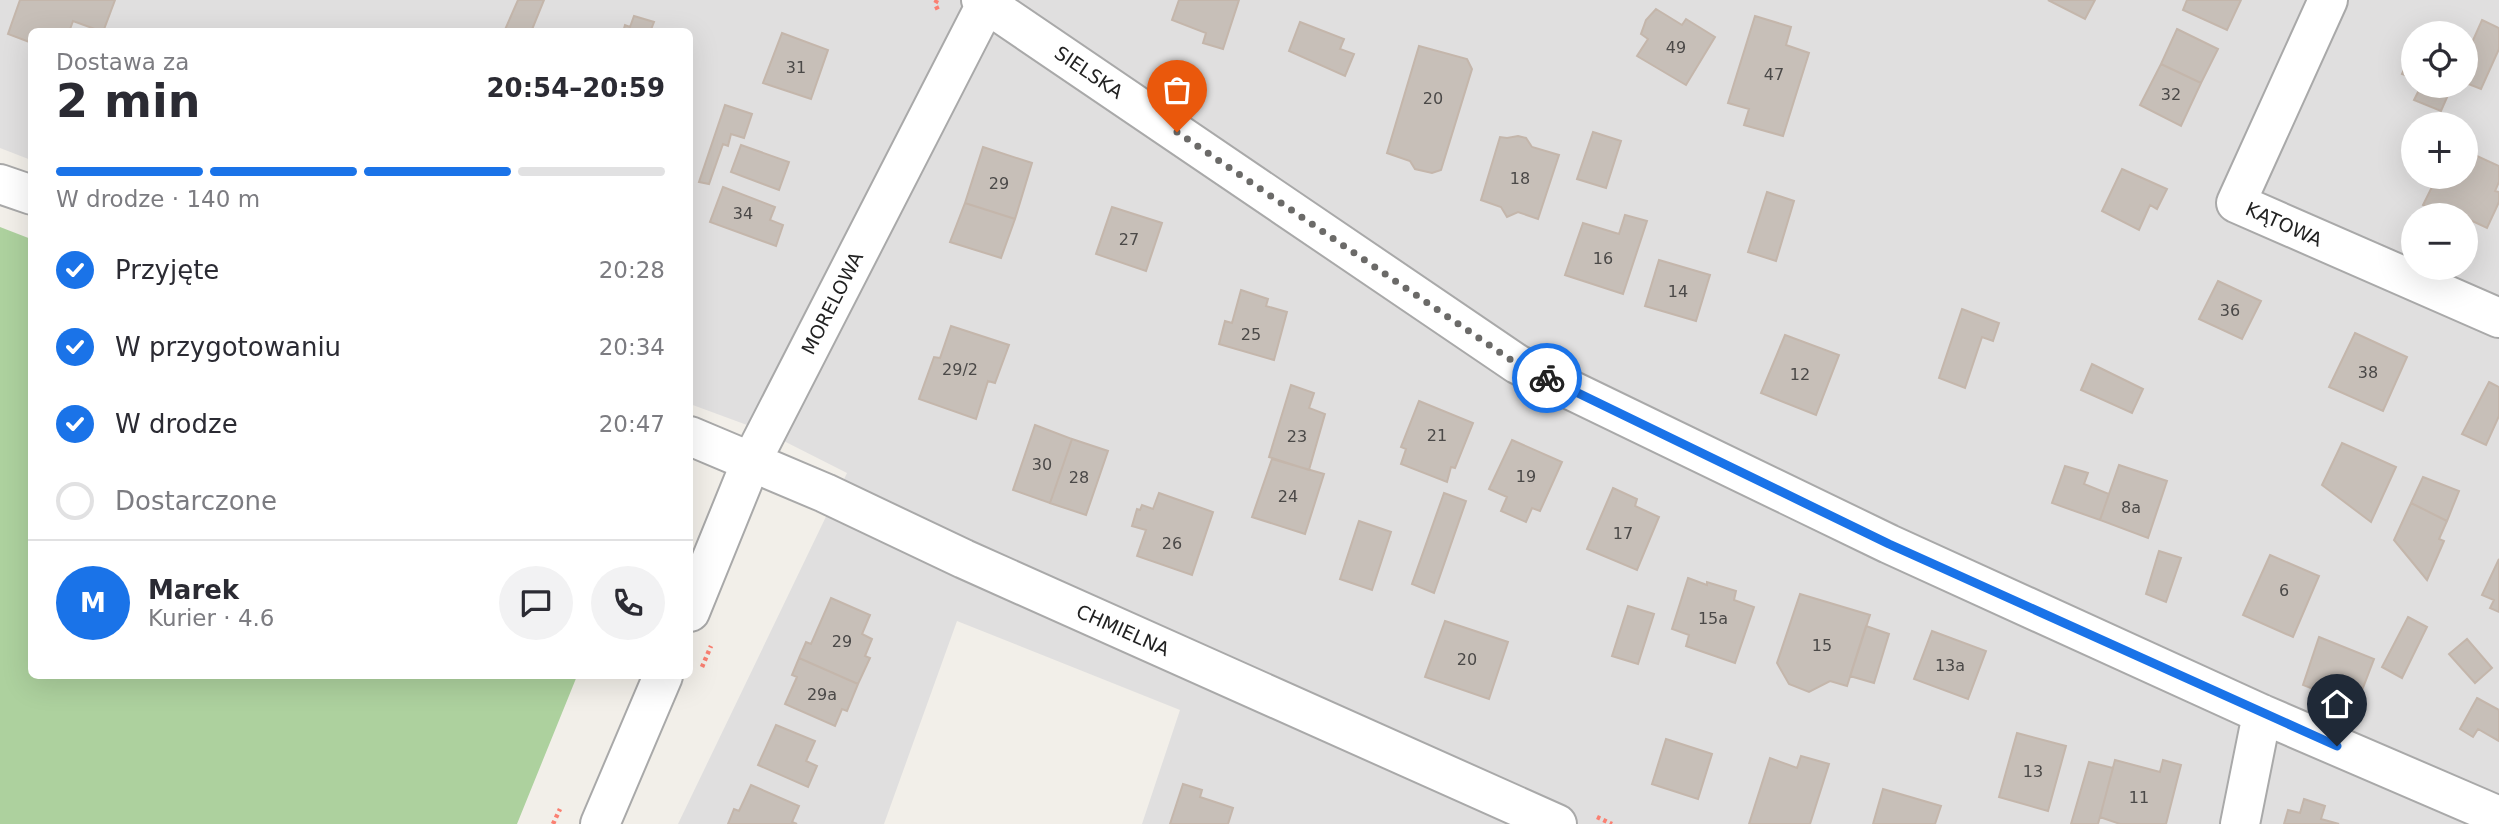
<!DOCTYPE html>
<html lang="pl">
<meta charset="utf-8">
<style>
body{margin:0;font-family:"DejaVu Sans",sans-serif;background:#f2f2f3;color:#2b2b33;height:100vh;display:flex;flex-direction:column;font-size:26px;white-space:nowrap}
*{box-sizing:border-box;margin:0}
p{font-size:23px;color:#7c7c81}
.icon{flex:none;width:38px;height:38px;fill:none;stroke:currentColor;stroke-width:2;stroke-linecap:round;stroke-linejoin:round}
.map{position:relative;flex:1;overflow:hidden}
.details{position:absolute;left:28px;top:28px;width:665px;height:651px;display:flex;flex-direction:column;background:#fff;border-radius:10px;box-shadow:0 7px 28px #0002}
.details>*{flex:none}
.tools{position:absolute;left:2401px;top:21px;display:grid;gap:14px}
.tools a{display:grid;place-items:center;width:77px;height:77px;border-radius:50%;background:#fff;box-shadow:0 7px 28px #0002;font-size:35px}
.pin{position:absolute;display:grid;place-items:center;width:60px;height:60px;color:#fff;margin:-72px -30px;border-radius:50% 50% 50% 0;rotate:-45deg;box-shadow:0 0 7px #0007}
.pin .icon{rotate:45deg}
.courier{position:absolute;display:grid;place-items:center;width:70px;height:70px;margin:-35px;border:5px solid #1a73e8;border-radius:50%;background:#fff;color:#222;box-shadow:0 2px 9px #0007}
.summary em{font-style:normal;font-weight:800}
.summary div{display:flex;flex-direction:column-reverse}
.summary{display:flex;align-items:center;justify-content:space-between;height:119px;padding:0 28px}
h1{font-size:46px;font-weight:800;line-height:52px}
.bar{display:grid;grid-template-columns:repeat(4,1fr);gap:10px 7px;align-content:center;height:84px;padding:0 28px}
.bar i{height:9px;border-radius:5px;background:#e1e1e2}
.bar .active{background:#1a73e8}
.bar p{grid-column:span 4}
.line{display:flex;align-items:center;gap:18px;padding:0 28px;border-top:2px solid #e1e1e2}
.line div{flex:1}
.round{display:grid;place-items:center;flex:none;width:74px;height:74px;border-radius:37px;background:#f2f2f3}
ol{padding:0 28px;list-style:none}
li{display:flex;align-items:center;gap:21px;height:77px}
li p{margin-inline-start:auto}
li .icon{padding:7px;border-radius:50%;background:#1a73e8;color:#fff;stroke-width:4}
li:last-child{color:#7c7c81}
li i{width:38px;height:38px;border:4px solid #e1e1e2;border-radius:50%}
.map>svg:first-child{display:block}
.residential{fill:#e0dfdf;fill-rule:evenodd}
.forest{fill:#add19e}
.building{fill:#c7bfb8;stroke:#c4b6ab;stroke-width:2}
.lines{fill:none;stroke-linecap:round;stroke-linejoin:round}
.minor-casing{stroke:#a9a9a9;stroke-width:42}
.path{stroke:#fa8072;stroke-width:4.5;stroke-dasharray:3.5 3.5;stroke-linecap:butt}
.minor{stroke:#fff;stroke-width:38}
.done{stroke:#6b6a68;stroke-width:7;stroke-dasharray:0 12.6}
.route{stroke:#1a73e8;stroke-width:9}
.labels{text-anchor:middle;stroke-width:7;stroke-linejoin:round;paint-order:stroke}
.number-label{font-size:16px;fill:#4b4948}
.street-label{font-size:19px;fill:#222;stroke:#fff}
</style>
<div class="map">
<svg width="2499" height="824" viewBox="0 0 2499 824">
<rect width="100%" height="100%" fill="#f2efe9"/>
<path class="residential" d="M 0,0 L 2499,0 L 2499,824 L 1142,824 L 1180,710 L 957,621 L 884,824 L 678,824 L 847,473 L 766,432 L 690,404 L 690,32 L 32,32 L 31,160 L 0,148 ZM 2413,33 L 2466,33 L 2466,86 L 2413,86 ZM 2413,124 L 2466,124 L 2466,177 L 2413,177 ZM 2413,215 L 2466,215 L 2466,268 L 2413,268 Z"/>
<path class="forest" d="M 0,227 L 31,239 L 32,676 L 577,676 L 517,824 L 0,824 Z"/>
<path class="building" d="M 20,0 L 115,0 L 103,32 L 73,21 L 69,32 L 32,32 L 32,43 L 8,34 Z
M 518,0 L 544,0 L 531,32 L 504,32 Z
M 1179,0 L 1239,0 L 1223,49 L 1203,43 L 1206,33 L 1172,20 Z
M 2048,0 L 2095,0 L 2085,19 Z
M 2187,0 L 2241,0 L 2227,30 L 2183,10 Z
M 1656,9 L 1682,25 L 1686,19 L 1715,37 L 1686,85 L 1637,56 L 1648,39 L 1641,34 L 1646,20 Z
M 634,16 L 654,22 L 650,32 L 623,32 L 625,25 L 630,27 Z
M 1755,16 L 1791,27 L 1786,45 L 1809,53 L 1783,136 L 1744,125 L 1749,109 L 1728,103 Z
M 2482,20 L 2499,28 L 2499,49 L 2481,89 L 2466,83 L 2466,56 Z
M 1300,22 L 1344,39 L 1340,49 L 1354,54 L 1345,76 L 1289,51 Z
M 2177,29 L 2218,49 L 2201,83 L 2161,64 Z
M 782,33 L 828,50 L 811,99 L 763,83 Z
M 1419,46 L 1467,59 L 1472,69 L 1441,170 L 1432,173 L 1415,169 L 1410,161 L 1387,153 Z
M 2413,49 L 2413,78 L 2402,74 Z
M 2161,64 L 2201,83 L 2181,126 L 2140,105 Z
M 2421,86 L 2452,86 L 2441,111 L 2414,100 Z
M 725,105 L 752,114 L 744,138 L 731,134 L 728,146 L 723,144 L 709,184 L 699,182 Z
M 1593,132 L 1621,141 L 1606,188 L 1577,179 Z
M 1518,136 L 1526,138 L 1532,147 L 1559,155 L 1538,219 L 1518,212 L 1507,217 L 1501,207 L 1481,200 L 1500,137 L 1507,138 Z
M 741,145 L 789,162 L 779,190 L 731,172 Z
M 983,147 L 1032,163 L 1015,219 L 965,203 Z
M 2466,151 L 2499,166 L 2499,182 L 2495,191 L 2499,192 L 2499,202 L 2487,228 L 2466,218 L 2466,215 L 2448,215 L 2423,205 L 2437,177 L 2466,177 Z
M 2122,169 L 2167,189 L 2157,209 L 2150,205 L 2139,230 L 2102,211 Z
M 723,187 L 775,207 L 770,220 L 783,225 L 776,246 L 710,222 Z
M 1767,192 L 1794,201 L 1776,261 L 1748,252 Z
M 965,203 L 1015,219 L 1001,258 L 950,242 Z
M 1112,207 L 1162,223 L 1146,271 L 1096,254 Z
M 1625,215 L 1647,221 L 1623,294 L 1565,275 L 1583,223 L 1619,234 Z
M 1659,260 L 1710,275 L 1696,321 L 1645,306 Z
M 2218,281 L 2261,301 L 2242,339 L 2199,319 Z
M 1241,290 L 1268,299 L 1266,306 L 1287,312 L 1274,360 L 1219,344 L 1225,321 L 1232,323 Z
M 1962,309 L 1999,323 L 1993,341 L 1982,337 L 1965,388 L 1939,378 Z
M 951,326 L 1009,345 L 995,383 L 988,381 L 976,419 L 919,399 L 934,357 L 940,358 Z
M 2355,333 L 2407,357 L 2383,411 L 2329,387 Z
M 1785,335 L 1839,355 L 1816,415 L 1761,393 Z
M 2092,364 L 2143,389 L 2132,413 L 2081,390 Z
M 2489,382 L 2499,387 L 2499,416 L 2486,445 L 2462,434 Z
M 1291,385 L 1314,393 L 1309,408 L 1325,414 L 1309,470 L 1269,457 Z
M 1419,401 L 1473,423 L 1455,468 L 1451,467 L 1447,482 L 1401,464 L 1406,449 L 1401,447 Z
M 1035,425 L 1072,439 L 1050,503 L 1013,490 Z
M 1072,439 L 1108,451 L 1086,515 L 1050,503 Z
M 1512,440 L 1562,462 L 1540,511 L 1532,508 L 1526,522 L 1501,511 L 1507,497 L 1489,489 Z
M 2342,443 L 2396,467 L 2371,522 L 2322,485 Z
M 1272,459 L 1324,474 L 1305,534 L 1252,517 Z
M 2119,465 L 2167,481 L 2148,538 L 2100,520 Z
M 2065,466 L 2088,473 L 2084,484 L 2109,494 L 2100,520 L 2052,503 Z
M 2423,477 L 2459,491 L 2447,521 L 2411,503 Z
M 1613,488 L 1637,499 L 1635,506 L 1659,517 L 1637,570 L 1587,549 Z
M 1159,493 L 1213,512 L 1192,575 L 1137,556 L 1146,530 L 1132,526 L 1137,509 L 1140,510 L 1142,505 L 1153,509 Z
M 1444,493 L 1466,501 L 1434,593 L 1412,584 Z
M 2411,503 L 2447,521 L 2439,539 L 2444,541 L 2427,580 L 2394,540 Z
M 1359,521 L 1391,532 L 1372,590 L 1340,579 Z
M 2159,551 L 2181,558 L 2166,602 L 2146,594 Z
M 2270,555 L 2319,576 L 2293,637 L 2243,615 Z
M 2499,559 L 2499,612 L 2490,608 L 2494,600 L 2482,595 Z
M 1688,578 L 1707,585 L 1707,582 L 1736,591 L 1734,600 L 1754,607 L 1735,663 L 1686,646 L 1689,635 L 1672,629 Z
M 1800,594 L 1870,615 L 1847,686 L 1830,681 L 1809,692 L 1789,684 L 1777,663 Z
M 831,598 L 870,615 L 862,634 L 872,639 L 865,656 L 870,658 L 858,684 L 799,658 L 806,642 L 811,644 Z
M 1628,606 L 1654,614 L 1638,664 L 1612,656 Z
M 2408,617 L 2427,627 L 2402,678 L 2382,667 Z
M 1445,621 L 1508,642 L 1489,699 L 1425,677 Z
M 1866,626 L 1889,634 L 1874,683 L 1850,676 Z
M 1932,631 L 1986,651 L 1968,699 L 1914,679 Z
M 2319,637 L 2374,659 L 2356,706 L 2303,685 Z
M 2467,639 L 2492,668 L 2475,683 L 2449,654 Z
M 799,658 L 858,684 L 847,711 L 842,709 L 835,726 L 785,704 L 797,677 L 792,675 Z
M 2477,698 L 2499,710 L 2499,741 L 2478,729 L 2473,737 L 2460,729 Z
M 776,725 L 815,741 L 806,761 L 817,766 L 808,787 L 758,765 Z
M 2017,733 L 2066,746 L 2048,811 L 1999,797 Z
M 1666,739 L 1712,754 L 1698,799 L 1652,784 Z
M 1801,756 L 1829,764 L 1810,824 L 1749,824 L 1770,758 L 1797,768 Z
M 2115,760 L 2160,772 L 2163,760 L 2181,765 L 2166,824 L 2120,824 L 2100,817 Z
M 2089,762 L 2113,768 L 2098,824 L 2071,824 Z
M 1183,784 L 1202,790 L 1200,797 L 1233,808 L 1228,824 L 1170,824 Z
M 751,785 L 799,806 L 792,822 L 797,824 L 728,824 L 734,809 L 739,811 Z
M 1883,789 L 1941,806 L 1935,824 L 1873,824 Z
M 2304,799 L 2325,806 L 2321,819 L 2339,824 L 2284,824 L 2288,810 L 2300,813 Z"/>
<g class="lines">
<defs>
<path id="minor" d="M 981,0 L 1517,364 L 1889,544 L 2262,714 L 2499,816
M 2328,0 L 2236,203 L 2499,318
M 0,184 L 32,195
M 690,436 L 825,493 L 964,559 L 1557,824
M 690,612 L 751,462 L 988,0
M 600,824 L 663,676
M 2240,824 L 2262,714"/>
</defs>
<use href="#minor" class="minor-casing"/>
<path class="path" d="M 937,0 L 935,4 L 938,10
M 702,667 L 711,646
M 1597,817 L 1612,824
M 553,824 L 560,809"/>
<use href="#minor" class="minor"/>
</g>
<g class="lines">
<path class="done" d="M 1177,132 L 1517,364 L 1547,378"/>
<path class="route" d="M 1547,378 L 1889,544 L 2337,746"/>
</g>
<g class="labels">
<g class="number-label">
<text x="1676" y="53">49</text>
<text x="796" y="73">31</text>
<text x="1774" y="80">47</text>
<text x="2171" y="100">32</text>
<text x="1433" y="104">20</text>
<text x="1520" y="184">18</text>
<text x="999" y="189">29</text>
<text x="743" y="219">34</text>
<text x="1129" y="245">27</text>
<text x="1603" y="264">16</text>
<text x="1678" y="297">14</text>
<text x="2230" y="316">36</text>
<text x="1251" y="340">25</text>
<text x="960" y="375">29/2</text>
<text x="2368" y="378">38</text>
<text x="1800" y="380">12</text>
<text x="1437" y="441">21</text>
<text x="1297" y="442">23</text>
<text x="1042" y="470">30</text>
<text x="1526" y="482">19</text>
<text x="1079" y="483">28</text>
<text x="1288" y="502">24</text>
<text x="2131" y="513">8a</text>
<text x="1623" y="539">17</text>
<text x="1172" y="549">26</text>
<text x="2284" y="596">6</text>
<text x="1713" y="624">15a</text>
<text x="842" y="647">29</text>
<text x="1822" y="651">15</text>
<text x="1467" y="665">20</text>
<text x="1950" y="671">13a</text>
<text x="822" y="700">29a</text>
<text x="2033" y="777">13</text>
<text x="2139" y="803">11</text>
</g>
<g class="street-label">
<text transform="translate(1089 72) rotate(34)" y="7">SIELSKA</text>
<text transform="translate(2284 224) rotate(24)" y="7">KĄTOWA</text>
<text transform="translate(832 303) rotate(-63)" y="7">MORELOWA</text>
<text transform="translate(1123 630) rotate(24)" y="7">CHMIELNA</text>
</g>
</g>
</svg>
<div class="tools">
<a><svg class="icon" aria-label="locate" viewBox="0 0 24 24"><circle cx="12" cy="12" r="6"/><path d="M12 2v4M12 18v4M2 12h4M18 12h4"/></svg></a>
<a>+</a>
<a>−</a>
</div>
<div class="pin" style="left:1177px;top:132px;background:#ea580c"><svg class="icon" aria-label="bag" viewBox="0 0 24 24"><path d="M5 8h14l-1 12H6zM9 8a3 3 0 0 1 6 0"/></svg></div>
<div class="pin" style="left:2337px;top:746px;background:#1f2937"><svg class="icon" aria-label="home" viewBox="0 0 24 24"><path d="M3 11l9-7 9 7M6 9v11h12V9"/></svg></div>
<div class="courier" style="left:1547px;top:378px"><svg class="icon" aria-label="bike" viewBox="0 0 24 24"><circle cx="6" cy="16" r="4"/><circle cx="18" cy="16" r="4"/><path d="M6 16l4-8h5l3 8M10 8l3 8H6M13 5h3"/></svg></div>
<section class="details">
<div class="summary"><div><h1>2 min</h1><p>Dostawa za</p></div><em>20:54–20:59</em></div>
<div class="bar"><i class="active"></i><i class="active"></i><i class="active"></i><i></i><p>W drodze · 140 m</p></div>
<ol>
<li><svg class="icon" aria-label="check" viewBox="0 0 24 24"><path d="M5 12l5 5 9-10"/></svg>Przyjęte<p>20:28</p></li>
<li><svg class="icon" aria-label="check" viewBox="0 0 24 24"><path d="M5 12l5 5 9-10"/></svg>W przygotowaniu<p>20:34</p></li>
<li><svg class="icon" aria-label="check" viewBox="0 0 24 24"><path d="M5 12l5 5 9-10"/></svg>W drodze<p>20:47</p></li>
<li><i></i>Dostarczone</li>
</ol>
<div class="line" style="height:126px"><b class="round" style="background:#1a73e8;color:#fff">M</b><div><b>Marek</b><p>Kurier · 4.6</p></div><a class="round"><svg class="icon" aria-label="chat" viewBox="0 0 24 24"><path d="M4 5h16v11H9l-5 4z"/></svg></a><a class="round"><svg class="icon" aria-label="phone" viewBox="0 0 24 24"><path d="M5 4h4l2 5-3 2q2 4 5 5l2-3 5 2v4C11 20 4 13 5 4z"/></svg></a></div>
</section>
</div>
